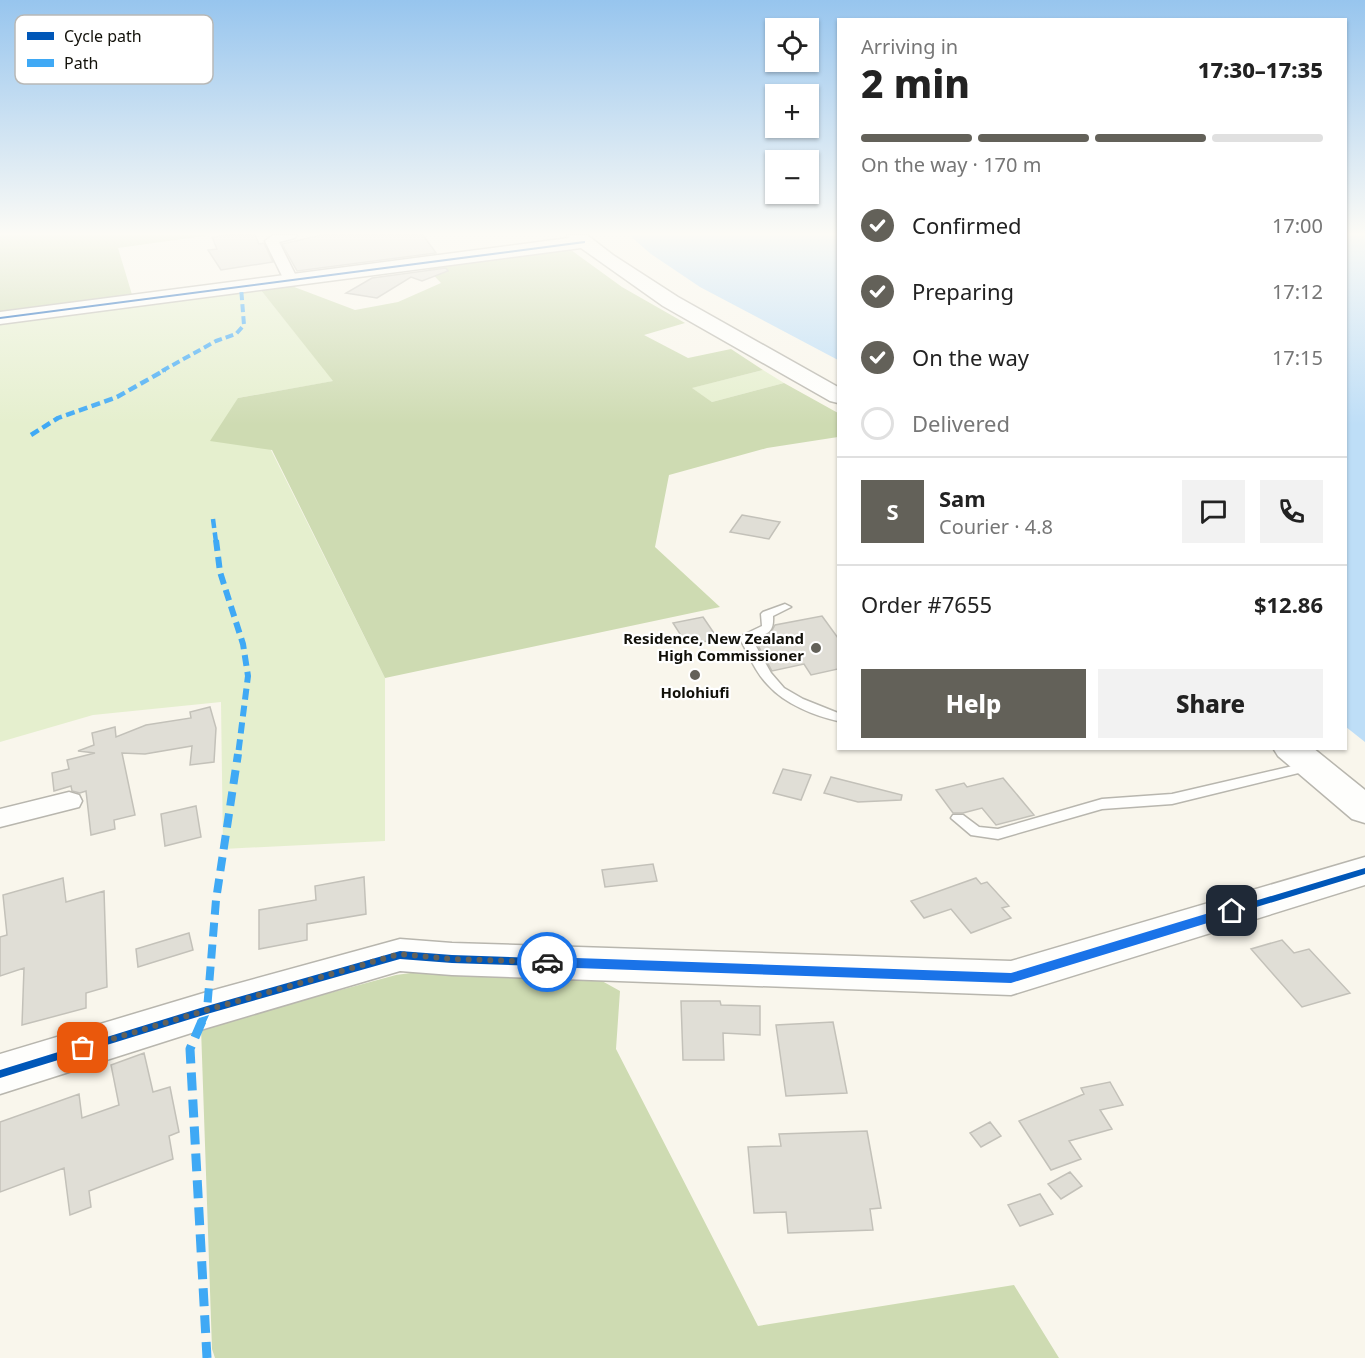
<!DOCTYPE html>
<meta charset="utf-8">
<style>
body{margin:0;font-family:"Noto Sans",sans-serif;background:#f2f2f2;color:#222;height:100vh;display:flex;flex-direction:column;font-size:22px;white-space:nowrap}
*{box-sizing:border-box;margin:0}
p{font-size:20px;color:#767676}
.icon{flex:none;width:33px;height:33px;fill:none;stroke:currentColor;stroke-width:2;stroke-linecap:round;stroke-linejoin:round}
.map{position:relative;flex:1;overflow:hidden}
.drawer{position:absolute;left:837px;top:18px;width:510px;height:732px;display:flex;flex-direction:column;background:#fff;border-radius:0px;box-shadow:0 2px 4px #0004}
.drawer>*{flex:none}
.tools{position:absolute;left:765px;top:18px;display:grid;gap:12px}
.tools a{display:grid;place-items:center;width:54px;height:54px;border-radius:0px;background:#fff;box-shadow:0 2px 4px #0004;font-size:30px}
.pin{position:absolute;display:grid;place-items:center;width:51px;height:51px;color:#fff;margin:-26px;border-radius:12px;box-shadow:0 3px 9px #0006}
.courier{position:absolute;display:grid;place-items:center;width:60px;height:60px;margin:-30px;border:4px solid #1a73e8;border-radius:50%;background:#fff;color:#222;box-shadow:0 2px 8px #0007}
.headline em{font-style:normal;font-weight:800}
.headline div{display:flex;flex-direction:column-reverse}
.headline{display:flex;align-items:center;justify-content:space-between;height:102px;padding:0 24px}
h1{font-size:39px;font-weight:800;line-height:45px}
.bar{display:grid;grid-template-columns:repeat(4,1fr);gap:9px 6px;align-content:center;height:72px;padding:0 24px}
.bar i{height:8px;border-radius:4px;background:#e0e0e0}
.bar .active{background:#636159}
.bar p{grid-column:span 4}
.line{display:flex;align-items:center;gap:15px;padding:0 24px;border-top:2px solid #e0e0e0}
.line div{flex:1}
.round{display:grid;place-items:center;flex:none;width:63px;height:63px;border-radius:0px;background:#f2f2f2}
ol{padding:0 24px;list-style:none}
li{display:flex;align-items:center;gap:18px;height:66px}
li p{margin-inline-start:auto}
li .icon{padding:6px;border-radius:50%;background:#636159;color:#fff;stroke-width:4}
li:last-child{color:#767676}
li i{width:33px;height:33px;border:3px solid #e0e0e0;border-radius:50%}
.action{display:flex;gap:12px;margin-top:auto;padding:12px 24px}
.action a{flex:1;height:69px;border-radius:0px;background:#636159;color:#fff;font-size:24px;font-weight:800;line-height:69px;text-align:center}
.action a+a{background:#f2f2f2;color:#222}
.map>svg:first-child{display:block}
.green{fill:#e5efce}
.forest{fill:#cedbb2}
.water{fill:#bedef7}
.building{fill:#e0ded6;stroke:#c3c1b9;stroke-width:1.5}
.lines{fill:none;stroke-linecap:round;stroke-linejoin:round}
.lane-casing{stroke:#b8b6ae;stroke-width:3}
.street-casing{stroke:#b8b6ae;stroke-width:3}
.secondary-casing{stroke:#b8b6ae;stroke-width:3}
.lane{fill:#fefefc;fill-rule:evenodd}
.street{fill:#fefefc;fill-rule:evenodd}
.secondary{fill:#fefefc;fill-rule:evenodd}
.quiet-far4{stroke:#3fa9f5;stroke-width:4;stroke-dasharray:8 4;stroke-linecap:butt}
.quiet-far3{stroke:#3fa9f5;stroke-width:4.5;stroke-dasharray:9 4.5;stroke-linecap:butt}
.quiet-far2{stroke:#3fa9f5;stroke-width:6;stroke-dasharray:11 6;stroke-linecap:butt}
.quiet-far1{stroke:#3fa9f5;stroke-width:8;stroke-dasharray:14 8;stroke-linecap:butt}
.quiet{stroke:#3fa9f5;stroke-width:9;stroke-dasharray:18 9;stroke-linecap:butt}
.cycleway-casing{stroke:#fff;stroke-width:3}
.cycleway{fill:#0057b8;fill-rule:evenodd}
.route{fill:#1a73e8}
.done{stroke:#636159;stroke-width:6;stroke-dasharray:0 10.8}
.poi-dot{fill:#636159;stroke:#fff;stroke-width:2}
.labels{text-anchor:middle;stroke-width:4.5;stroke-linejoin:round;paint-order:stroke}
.poi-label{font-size:15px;font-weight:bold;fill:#12110a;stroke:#fff;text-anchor:end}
.key{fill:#fff;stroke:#b8b8b6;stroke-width:1.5}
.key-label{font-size:16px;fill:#12110a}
</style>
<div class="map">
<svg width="1365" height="1358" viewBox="0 0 1365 1358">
<rect width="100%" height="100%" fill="#f9f6ec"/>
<path class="green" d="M 260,289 L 334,381 L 238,398 L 271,450 L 385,678 L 385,841 L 223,849 L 221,702 L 93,715 L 0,742 L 0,325 Z
M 763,370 L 784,383 L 712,402 L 691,388 Z"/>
<path class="forest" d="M 0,235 L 211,235 L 118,248 L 133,298 L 0,316 Z
M 562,248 L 571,250 L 622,287 L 685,323 L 644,335 L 688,358 L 731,349 L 763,370 L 692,388 L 712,402 L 784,383 L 838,413 L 838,437 L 767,448 L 669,475 L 655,547 L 720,607 L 385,678 L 272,450 L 210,441 L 238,398 L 333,381 L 260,289 L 289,285 L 355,310 L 398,302 L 441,283 L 426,267 Z
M 432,970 L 602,981 L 620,991 L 616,1049 L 758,1326 L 1014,1285 L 1059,1358 L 215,1358 L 212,1349 L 201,1028 L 396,975 Z"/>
<path class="water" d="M 629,235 L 838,235 L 838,360 L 700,287 L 651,254 Z
M 1346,235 L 1365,235 L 1365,742 L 1346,727 Z"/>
<path class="building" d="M 226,235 L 255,235 L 259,244 L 264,243 L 273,262 L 221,270 L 208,250 L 217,249 L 212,237 Z
M 322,235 L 423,235 L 436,253 L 297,271 L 282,244 Z
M 446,268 L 448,271 L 422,281 L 411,277 L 377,298 L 346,293 L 372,278 Z
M 742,515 L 780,522 L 769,539 L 730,532 Z
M 822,616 L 838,638 L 838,669 L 811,675 L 804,664 L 772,671 L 755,640 L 770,634 L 775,625 Z
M 703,617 L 718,639 L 687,645 L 673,623 Z
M 210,707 L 216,728 L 214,762 L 190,765 L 192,746 L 145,754 L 122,753 L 135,815 L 114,820 L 115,829 L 91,835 L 86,791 L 80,793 L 72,791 L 71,786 L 54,791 L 52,773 L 69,769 L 67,760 L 95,753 L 78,751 L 94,745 L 92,733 L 115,727 L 116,737 L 146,725 L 191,718 L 190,712 Z
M 783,769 L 811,775 L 801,800 L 773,793 Z
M 831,777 L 902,795 L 901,800 L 858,802 L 824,793 Z
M 1003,778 L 1034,815 L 996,825 L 982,808 L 963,813 L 953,813 L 936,790 L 964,783 L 967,787 Z
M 196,806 L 201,837 L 165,846 L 161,814 Z
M 653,864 L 657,881 L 605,887 L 602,870 Z
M 364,877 L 366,914 L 307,924 L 307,940 L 259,949 L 259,910 L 316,900 L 315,886 Z
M 63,878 L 66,902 L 104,891 L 107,987 L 86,993 L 86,1008 L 22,1025 L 24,968 L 0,976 L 0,937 L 7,935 L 3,895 Z
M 976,878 L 981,884 L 987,882 L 1009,906 L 1002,908 L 1011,918 L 971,933 L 951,909 L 924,918 L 911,901 Z
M 189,933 L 193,950 L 138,967 L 136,949 Z
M 1282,940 L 1294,953 L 1309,949 L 1350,993 L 1302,1007 L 1251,949 Z
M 681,1001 L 720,1001 L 721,1005 L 760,1006 L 760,1035 L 723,1033 L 724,1060 L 683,1060 Z
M 833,1022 L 847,1093 L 786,1096 L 776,1025 Z
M 144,1053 L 153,1092 L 170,1087 L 179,1132 L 169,1136 L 173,1159 L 89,1191 L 91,1207 L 70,1215 L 64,1168 L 0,1192 L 0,1122 L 79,1094 L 82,1118 L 119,1105 L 111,1065 Z
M 1110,1082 L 1123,1105 L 1100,1110 L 1112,1129 L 1069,1141 L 1081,1159 L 1051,1170 L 1019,1121 L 1084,1094 L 1081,1088 Z
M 990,1122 L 1001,1136 L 981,1147 L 970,1133 Z
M 867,1131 L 881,1208 L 870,1209 L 873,1230 L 788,1233 L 786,1212 L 754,1213 L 748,1147 L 781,1146 L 779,1134 Z
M 1070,1172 L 1082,1186 L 1061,1199 L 1048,1184 Z
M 1040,1194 L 1053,1214 L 1020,1226 L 1008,1205 Z"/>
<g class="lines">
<defs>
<path id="lane" d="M 785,604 L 791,607 L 773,616 C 774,634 767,633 752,639 L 771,673 L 784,688 L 803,699 L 838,713 L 838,721 C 815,716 785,704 768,685 C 755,672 748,653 739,637 L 762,626 L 761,614 L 763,612 Z
M 1310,762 L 1315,763 L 1317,766 L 1315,769 L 1172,804 L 1102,809 L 998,839 L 971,835 L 951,818 L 953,815 L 963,815 L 979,827 L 998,829 L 1102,799 L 1172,794 Z"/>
<path id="street" d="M 273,235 L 297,235 L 295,238 L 279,242 L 298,280 L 296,283 L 291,284 L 284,280 L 265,241 Z
M 69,792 L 79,795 L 82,801 L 79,807 L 0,827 L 0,809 Z"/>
<path id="secondary" d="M 567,235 L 587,235 L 613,255 L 678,297 L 838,387 L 838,403 L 830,401 L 663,306 L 581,248 L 0,324 L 0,312 L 569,238 Z
M 1273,748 L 1313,748 L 1365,790 L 1365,823 L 1352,819 L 1278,756 Z
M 1365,857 L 1365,885 L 1011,995 L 452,975 L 400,971 L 207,1028 L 0,1094 L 0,1054 L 207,992 L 400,939 L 452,943 L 1011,961 Z"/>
</defs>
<use href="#lane" class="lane-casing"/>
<use href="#street" class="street-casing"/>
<use href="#secondary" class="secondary-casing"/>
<use href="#lane" class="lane"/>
<use href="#street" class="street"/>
<use href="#secondary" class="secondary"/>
<path class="quiet-far4" d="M 162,371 L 216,341 L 236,334 L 244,325 L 241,287"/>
<path class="quiet-far3" d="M 31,435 L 58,418 L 117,397 L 165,370
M 213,519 L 216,542"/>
<path class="quiet-far2" d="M 216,540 L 220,572 L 243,644 L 248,676 L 238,755"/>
<path class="quiet-far1" d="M 201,1023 L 207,1010 L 216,900 L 238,754"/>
<path class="quiet" d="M 202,1021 L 190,1049 L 207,1358"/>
<defs>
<path id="cycleway" d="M 584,241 L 585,241 L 585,243 L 0,319 L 0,317 Z
M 1365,868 L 1365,874 L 1011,982 L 452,963 L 400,959 L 207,1014 L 0,1078 L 0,1070 L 207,1006 L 400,951 L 452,955 L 1011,974 Z"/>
</defs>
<use href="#cycleway" class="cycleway-casing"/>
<use href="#cycleway" class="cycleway"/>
</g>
<linearGradient id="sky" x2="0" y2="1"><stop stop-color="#97c5ee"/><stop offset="0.55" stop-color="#fcfbf6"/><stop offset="1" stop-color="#fcfbf6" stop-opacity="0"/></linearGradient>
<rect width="1365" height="425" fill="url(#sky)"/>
<path class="route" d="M 1232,906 L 1238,911 L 1237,914 L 1011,983 L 547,967 L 541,962 L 547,957 L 1011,973 Z"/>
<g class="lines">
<path class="done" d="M 83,1048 L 207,1010 L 400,954 L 452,959 L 547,962"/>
</g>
<g class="poi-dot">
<circle cx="816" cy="648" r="6"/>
<circle cx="695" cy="675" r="6"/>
</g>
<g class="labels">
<g class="poi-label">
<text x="804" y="644">Residence, New Zealand<tspan x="804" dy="17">High Commissioner</tspan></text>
<text x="695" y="698" text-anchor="middle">Holohiufi</text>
</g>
</g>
<rect x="15" y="15" width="198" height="69" rx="9" class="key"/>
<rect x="27" y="32" width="27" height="8" fill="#0057b8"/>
<rect x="27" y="59" width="27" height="8" fill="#3fa9f5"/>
<g class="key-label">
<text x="64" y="42">Cycle path</text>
<text x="64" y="69">Path</text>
</g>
</svg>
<div class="tools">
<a><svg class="icon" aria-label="locate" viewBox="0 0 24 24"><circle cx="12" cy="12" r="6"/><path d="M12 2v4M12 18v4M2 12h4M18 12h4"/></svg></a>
<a>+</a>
<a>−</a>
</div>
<div class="pin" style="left:83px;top:1048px;background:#ea580c"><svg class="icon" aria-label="bag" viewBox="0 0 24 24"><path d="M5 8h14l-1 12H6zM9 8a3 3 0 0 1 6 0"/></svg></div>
<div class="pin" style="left:1232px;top:911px;background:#1f2937"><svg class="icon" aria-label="home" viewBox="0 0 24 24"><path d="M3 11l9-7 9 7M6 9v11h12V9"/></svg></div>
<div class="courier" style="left:547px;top:962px"><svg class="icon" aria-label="car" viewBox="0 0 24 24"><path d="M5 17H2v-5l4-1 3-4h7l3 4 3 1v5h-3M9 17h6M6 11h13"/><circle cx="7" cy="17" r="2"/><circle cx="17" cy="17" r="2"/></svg></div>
<section class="drawer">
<div class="headline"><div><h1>2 min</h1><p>Arriving in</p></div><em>17:30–17:35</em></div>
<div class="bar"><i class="active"></i><i class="active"></i><i class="active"></i><i></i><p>On the way · 170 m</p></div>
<ol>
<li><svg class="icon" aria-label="check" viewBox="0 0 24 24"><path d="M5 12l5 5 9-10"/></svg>Confirmed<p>17:00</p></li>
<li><svg class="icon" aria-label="check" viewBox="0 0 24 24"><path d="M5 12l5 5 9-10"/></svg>Preparing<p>17:12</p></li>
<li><svg class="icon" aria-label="check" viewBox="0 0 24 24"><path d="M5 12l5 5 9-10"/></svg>On the way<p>17:15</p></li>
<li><i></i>Delivered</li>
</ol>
<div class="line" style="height:108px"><b class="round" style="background:#636159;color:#fff">S</b><div><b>Sam</b><p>Courier · 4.8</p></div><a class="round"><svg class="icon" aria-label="chat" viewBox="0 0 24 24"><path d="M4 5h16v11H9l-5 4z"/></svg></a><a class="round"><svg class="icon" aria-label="phone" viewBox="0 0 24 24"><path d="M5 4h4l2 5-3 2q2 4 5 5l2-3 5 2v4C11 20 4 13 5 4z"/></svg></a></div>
<div class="line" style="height:78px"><div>Order #7655</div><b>$12.86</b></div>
<div class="action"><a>Help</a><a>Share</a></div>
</section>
</div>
